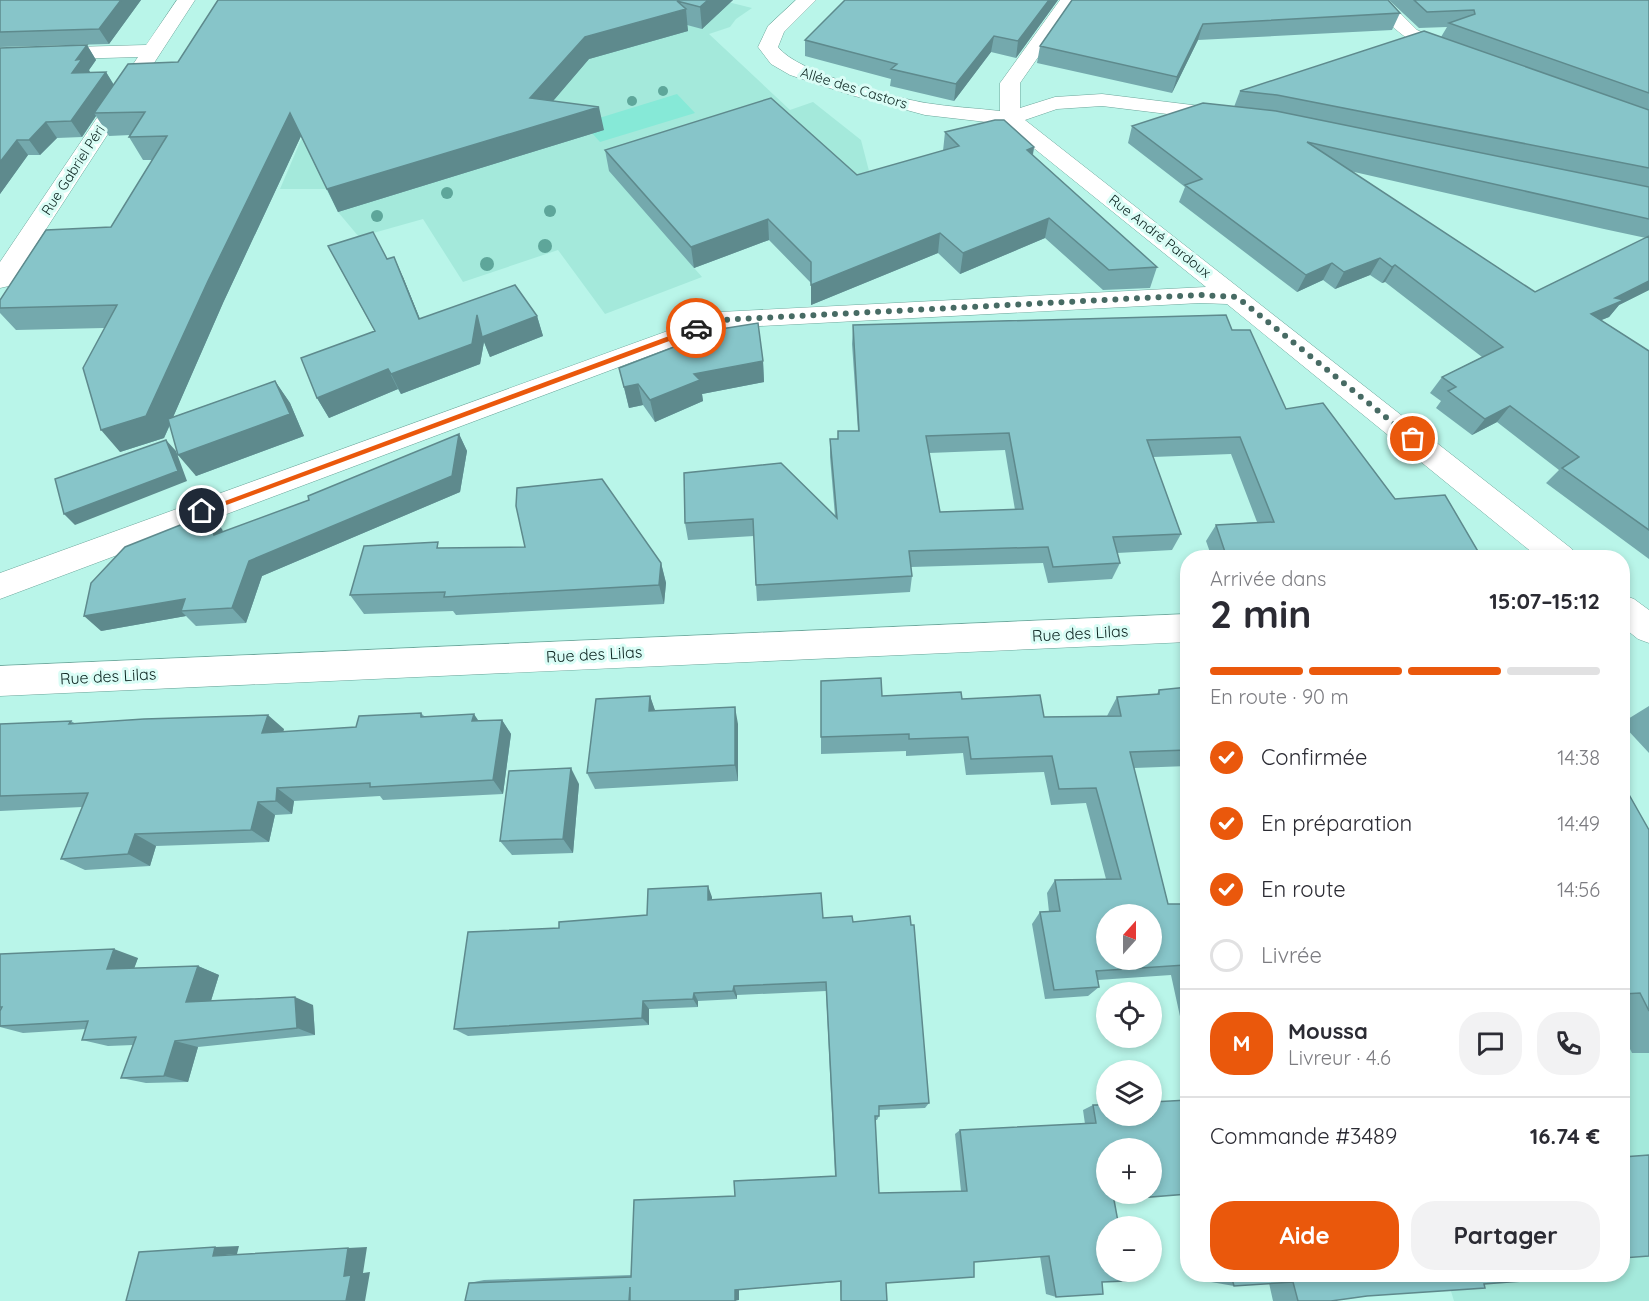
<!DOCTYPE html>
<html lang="fr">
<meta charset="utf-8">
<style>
body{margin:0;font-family:Quicksand,sans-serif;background:#f2f2f3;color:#2b2b33;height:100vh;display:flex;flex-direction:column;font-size:22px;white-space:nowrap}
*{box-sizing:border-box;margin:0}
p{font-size:20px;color:#7c7c81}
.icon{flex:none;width:33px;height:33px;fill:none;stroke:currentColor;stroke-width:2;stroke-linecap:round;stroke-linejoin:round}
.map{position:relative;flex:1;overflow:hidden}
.side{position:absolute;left:1180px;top:550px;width:450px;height:732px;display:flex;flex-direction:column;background:#fff;border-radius:24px;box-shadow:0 3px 9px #0003}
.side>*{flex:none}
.needle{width:39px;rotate:21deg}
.buttons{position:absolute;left:1096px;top:904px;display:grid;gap:12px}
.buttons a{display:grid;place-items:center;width:66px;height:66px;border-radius:50%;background:#fff;box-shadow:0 3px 9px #0003;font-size:30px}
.pin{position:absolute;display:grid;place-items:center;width:51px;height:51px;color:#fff;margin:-26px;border:3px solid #fff;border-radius:50%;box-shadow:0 2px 6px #0007}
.courier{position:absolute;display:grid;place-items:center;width:60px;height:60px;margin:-30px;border:4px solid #ea580c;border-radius:50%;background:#fff;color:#222;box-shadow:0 2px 8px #0007}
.head em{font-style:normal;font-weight:700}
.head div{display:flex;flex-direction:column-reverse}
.head{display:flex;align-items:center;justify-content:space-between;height:102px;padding:0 30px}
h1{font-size:39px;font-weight:700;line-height:45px}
.bar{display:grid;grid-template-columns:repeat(4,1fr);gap:9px 6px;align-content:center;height:72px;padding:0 30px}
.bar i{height:8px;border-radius:4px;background:#e1e1e2}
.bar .on{background:#ea580c}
.bar p{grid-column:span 4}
.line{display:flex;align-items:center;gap:15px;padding:0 30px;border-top:2px solid #e1e1e2}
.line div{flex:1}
.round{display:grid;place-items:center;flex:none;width:63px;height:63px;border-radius:24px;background:#f2f2f3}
ol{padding:0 30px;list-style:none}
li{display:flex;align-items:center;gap:18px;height:66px}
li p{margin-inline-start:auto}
li .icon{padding:6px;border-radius:50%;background:#ea580c;color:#fff;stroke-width:4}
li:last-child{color:#7c7c81}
li i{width:33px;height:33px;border:3px solid #e1e1e2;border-radius:50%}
.button{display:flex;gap:12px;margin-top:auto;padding:12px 30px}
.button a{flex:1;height:69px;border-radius:24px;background:#ea580c;color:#fff;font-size:24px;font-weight:700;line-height:69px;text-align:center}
.button a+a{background:#f2f2f3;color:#2b2b33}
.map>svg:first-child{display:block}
.built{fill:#a4e9db}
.green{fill:#86e9d7}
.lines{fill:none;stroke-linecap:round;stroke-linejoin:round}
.minor-casing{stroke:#6ca69b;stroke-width:1}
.minor{fill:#fff;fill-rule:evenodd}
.tree{fill:#5ea69a}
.wall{fill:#74a9ad;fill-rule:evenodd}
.shaded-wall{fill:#5e8a8d}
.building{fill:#87c5c9;stroke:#5e8a8d;stroke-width:1.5;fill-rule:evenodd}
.route{fill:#ea580c}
.done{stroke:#476b64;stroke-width:6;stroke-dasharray:0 10.8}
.labels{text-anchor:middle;stroke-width:6;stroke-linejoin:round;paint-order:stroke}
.far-street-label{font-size:14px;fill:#09211d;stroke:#dafdf6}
.street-label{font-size:16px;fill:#09211d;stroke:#dafdf6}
</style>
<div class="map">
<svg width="1649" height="1301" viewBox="0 0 1649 1301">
<rect width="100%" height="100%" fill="#b9f5e9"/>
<path class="built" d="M 633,0 L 720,0 L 752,8 L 736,19 L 730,27 L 709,34 L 790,110 L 813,102 L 861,140 L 869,171 L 669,239 L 702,277 L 605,314 L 558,250 L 463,282 L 423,219 L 359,237 L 338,212 L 326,189 L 280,189 L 352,20 Z
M 1623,853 L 1649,902 L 1649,1301 L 1454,1301 L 1446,1275 L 1623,1275 Z"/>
<path class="green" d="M 677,94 L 695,113 L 600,142 L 583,123 Z"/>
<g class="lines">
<defs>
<path id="minor" d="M 177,0 L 195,0 L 9,286 L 0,288 L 0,262 L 138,57 L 0,61 L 0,49 L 146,45 Z
M 796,0 L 816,0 L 784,32 L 778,47 C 798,73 892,97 926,103 C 950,107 975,108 1000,111 L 1000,83 L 1003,79 L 1060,0 L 1078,0 L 1020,83 L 1020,108 L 1055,97 L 1102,94 L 1225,109 L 1232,111 L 1235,115 L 1232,119 L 1225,121 L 1102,106 L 1057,109 L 1025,120 L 1572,549 L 1576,558 L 1539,558 L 1227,304 L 1200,303 L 723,328 L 0,599 L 0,573 L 720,312 L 1206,287 L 1004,124 L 925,115 L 851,95 L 790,75 L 771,64 L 758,47 L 768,26 Z
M 1368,0 L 1387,0 L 1417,30 L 1459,49 L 1462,53 L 1459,57 C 1431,64 1383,22 1368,0 Z
M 1623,595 L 1634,599 L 1649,610 L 1649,643 L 1638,639 L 1623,627 Z
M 1188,614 L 1188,642 L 0,696 L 0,666 Z"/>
</defs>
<use href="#minor" class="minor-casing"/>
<use href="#minor" class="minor"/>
</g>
<g class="tree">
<circle cx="663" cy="91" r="5"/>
<circle cx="632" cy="101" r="5"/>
<circle cx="447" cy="193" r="6"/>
<circle cx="550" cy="211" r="6"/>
<circle cx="377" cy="216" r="6"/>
<circle cx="545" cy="246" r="7"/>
<circle cx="487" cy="264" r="7"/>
</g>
<path class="wall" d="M 0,0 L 141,0 L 109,44 L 0,47 Z
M 218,0 L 733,0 L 702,29 L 687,25 L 688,31 L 589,59 L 553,101 L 604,130 L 338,212 L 301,136 L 223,303 L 173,417 L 275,381 L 290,403 L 304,436 L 196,476 L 170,425 L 164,438 L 120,452 L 104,328 L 16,330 L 0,313 L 0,300 L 111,227 L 153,160 L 143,160 L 129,137 L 130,135 L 109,136 L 96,116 L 82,137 L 57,138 L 40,155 L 28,155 L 0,194 L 0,48 L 87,45 L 96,60 L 89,70 L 90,72 L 106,72 L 114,85 L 178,62 Z
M 845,0 L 1058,0 L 1016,58 L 991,52 L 954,101 L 890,86 L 891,79 L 805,56 L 805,40 Z
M 1072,0 L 1400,13 L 1392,30 L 1198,40 L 1172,93 L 1037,63 L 1040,46 Z
M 1389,0 L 1649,0 L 1649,290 L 1619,305 L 1609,317 L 1601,320 L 1649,351 L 1649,559 L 1546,483 L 1559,470 L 1497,422 L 1472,435 L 1436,408 L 1441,401 L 1430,393 L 1442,377 L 1482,357 L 1385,282 L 1382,283 L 1370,275 L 1335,289 L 1323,280 L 1297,292 L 1179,202 L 1185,187 L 1128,143 L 1132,126 L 1234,107 L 1240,91 L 1441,37 L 1447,27 L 1419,28 ZM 1350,171 L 1604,229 L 1646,238 L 1535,292 Z
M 945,132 L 1034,147 L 1033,155 L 1157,267 L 1150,288 L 1103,290 L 1045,238 L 960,274 L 938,253 L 811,305 L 811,283 L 769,240 L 694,268 L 609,171 L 605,150 L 857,175 L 943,151 Z
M 328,246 L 387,259 L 403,277 L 420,319 L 537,316 L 543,336 L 490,357 L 484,342 L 480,364 L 401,394 L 398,389 L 329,418 L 317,398 L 375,332 Z
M 853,325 L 1232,330 L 1286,409 L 1395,499 L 1479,553 L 1474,558 L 1212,558 L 1206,541 L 1216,525 L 1257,522 L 1231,454 L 1153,457 L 1181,534 L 1172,550 L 1117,553 L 1120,563 L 1112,579 L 1048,583 L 1043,563 L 911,567 L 912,576 L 910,592 L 757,601 L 756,585 L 754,536 L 688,540 L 685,523 L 684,473 L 835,516 L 830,457 L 830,439 L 838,439 L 858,431 L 852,344 ZM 1005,450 L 1015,510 L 940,512 L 929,453 Z
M 763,361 L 764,382 L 702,394 L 703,401 L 655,422 L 643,405 L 629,408 L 619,368 Z
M 459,434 L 467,451 L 460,492 L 262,576 L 246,623 L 196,626 L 186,616 L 101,631 L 222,529 L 223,532 L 309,500 Z
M 442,548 L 661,563 L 666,583 L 664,604 L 456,615 L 453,611 L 364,614 L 350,595 Z
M 821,681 L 882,696 L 962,699 L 1044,717 L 1107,716 L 1117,697 L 1157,694 L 1159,690 L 1187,688 L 1186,685 L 1188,683 L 1188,766 L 1134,768 L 1168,904 L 1188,904 L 1188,1053 L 1171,975 L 1098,980 L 1099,987 L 1088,996 L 1045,999 L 1032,924 L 1040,912 L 1049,912 L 1047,893 L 1055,880 L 1106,879 L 1086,803 L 1051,805 L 1044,772 L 966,775 L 963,753 L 906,756 L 906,751 L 821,754 Z
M 650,696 L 655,711 L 738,724 L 738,781 L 595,789 L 587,773 Z
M 1649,706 L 1649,753 L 1623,725 L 1623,722 Z
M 421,713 L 424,716 L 479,721 L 502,720 L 511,734 L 503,794 L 383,800 L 380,796 L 294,801 L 292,814 L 275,815 L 269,842 L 156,846 L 150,866 L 85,870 L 61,859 L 82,807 L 0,811 L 0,812 L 0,724 L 71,721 L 76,724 L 284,729 L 283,732 L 356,727 Z
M 579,784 L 573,853 L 512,855 L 500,841 Z
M 1623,784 L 1649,830 L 1649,1053 L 1632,1053 L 1623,1035 Z
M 712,897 L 712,899 L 823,918 L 853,922 L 929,1103 L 925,1108 L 879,1110 L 879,1116 L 877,1120 L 875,1120 L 879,1193 L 961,1191 L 955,1134 L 960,1130 L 1085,1124 L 1083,1110 L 1093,1105 L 1114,1200 L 1102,1282 L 1056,1297 L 1046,1294 L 1040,1256 L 974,1262 L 886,1283 L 887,1301 L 841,1301 L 840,1282 L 739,1289 L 739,1300 L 469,1283 L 484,1280 L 631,1275 L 735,1196 L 835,1176 L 826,991 L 737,995 L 737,999 L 698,1001 L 698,1007 L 649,1009 L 649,1025 L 468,1036 L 454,1029 L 559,928 L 647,915 Z
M 0,954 L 138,958 L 134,968 L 198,966 L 219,975 L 211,1001 L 313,1005 L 315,1035 L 198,1047 L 188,1082 L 146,1083 L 121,1078 L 133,1045 L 108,1046 L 82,1040 L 86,1029 L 23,1033 L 0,1027 Z
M 1210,1275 L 1586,1275 L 1484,1284 L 1367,1296 L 1331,1301 L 1273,1301 L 1269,1283 L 1234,1286 L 1211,1282 Z"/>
<path class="shaded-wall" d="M 121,0 L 141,0 L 109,44 L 99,29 Z
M 708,0 L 733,0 L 702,29 L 700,7 Z
M 1049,0 L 1058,0 L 1016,58 L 1018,41 Z
M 686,9 L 688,31 L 589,59 L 536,121 L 530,98 L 585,37 Z
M 1203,24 L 1198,40 L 1172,93 L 1177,77 Z
M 994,36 L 991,52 L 954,101 L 956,84 Z
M 87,45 L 96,60 L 89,70 L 91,75 L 72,73 L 76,60 Z
M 106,72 L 115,87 L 94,113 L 96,116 L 82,137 L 71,121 Z
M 599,107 L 604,130 L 338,212 L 327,189 Z
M 290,113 L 301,136 L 223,303 L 164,438 L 120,452 L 101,430 Z
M 46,122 L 57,138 L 40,155 L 29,140 Z
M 17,140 L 28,155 L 0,194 L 0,162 Z
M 1034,147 L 1030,168 L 1027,150 Z
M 1049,218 L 1045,238 L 960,274 L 963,253 Z
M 768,219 L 769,240 L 694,268 L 691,247 Z
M 940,233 L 938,253 L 811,305 L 811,285 Z
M 394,257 L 403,277 L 428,339 L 419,319 Z
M 1380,258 L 1370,275 L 1335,289 L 1344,272 Z
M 1332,263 L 1323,280 L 1297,292 L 1306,275 Z
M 1395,265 L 1385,282 L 1382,283 L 1392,267 Z
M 1649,281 L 1649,290 L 1619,305 L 1609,317 L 1577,330 L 1591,314 L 1615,298 Z
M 477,315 L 537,316 L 543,336 L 490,357 L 484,342 L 480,364 L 401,394 L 391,374 Z
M 763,361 L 764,382 L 702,394 L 703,401 L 655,422 L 650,400 L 694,374 Z
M 388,369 L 398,389 L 329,418 L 317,398 Z
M 275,381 L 290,403 L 304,436 L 196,476 L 178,455 Z
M 638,384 L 643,405 L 629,408 L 624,387 Z
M 1510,406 L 1497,422 L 1472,435 L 1485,419 Z
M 459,434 L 467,451 L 460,492 L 262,576 L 246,623 L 232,608 L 249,561 Z
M 166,440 L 176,451 L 187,481 L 75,525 L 64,514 Z
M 208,514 L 222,529 L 228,551 L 214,535 Z
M 661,563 L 666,583 L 664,604 L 659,585 Z
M 185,599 L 181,611 L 186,616 L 101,631 L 84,616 Z
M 650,696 L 656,713 L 649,711 Z
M 735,707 L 738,724 L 738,781 L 735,765 Z
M 474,714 L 484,729 L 472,721 Z
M 268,715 L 284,729 L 278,747 L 262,733 Z
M 502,720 L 511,734 L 503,794 L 493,780 Z
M 571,768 L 579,784 L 573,853 L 563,839 Z
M 277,788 L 294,801 L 292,814 L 276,801 Z
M 258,802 L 275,815 L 269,842 L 251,830 Z
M 135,834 L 156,846 L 150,866 L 128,854 Z
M 708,886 L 712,897 L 712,911 L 708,900 Z
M 114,949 L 138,958 L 131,977 L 107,969 Z
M 198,966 L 219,975 L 208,1010 L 186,1002 Z
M 734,986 L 737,995 L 737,999 L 733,991 Z
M 694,993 L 698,1001 L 698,1007 L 693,999 Z
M 295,997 L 313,1005 L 315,1035 L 297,1028 Z
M 643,1001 L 649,1009 L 649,1025 L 642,1018 Z
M 175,1041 L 198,1047 L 188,1082 L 164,1076 Z
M 239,1246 L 237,1254 L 213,1256 L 215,1247 Z
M 367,1247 L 363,1273 L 370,1272 L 365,1301 L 346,1301 L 344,1276 L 348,1248 Z
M 739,1287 L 739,1300 L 735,1301 L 735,1290 Z"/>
<path class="building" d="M 0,0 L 121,0 L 99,29 L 0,32 Z
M 218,0 L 708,0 L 700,7 L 677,1 L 686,9 L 585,37 L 530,98 L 599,107 L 327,189 L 290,113 L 208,281 L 146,416 L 101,430 L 83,368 L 117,305 L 0,308 L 0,300 L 46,230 L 111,227 L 167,136 L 129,137 L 145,112 L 94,113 L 128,64 L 178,62 Z
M 845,0 L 1049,0 L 1018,41 L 994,36 L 956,84 L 891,69 L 897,64 L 805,40 Z
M 1072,0 L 1388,0 L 1400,13 L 1203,24 L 1177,77 L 1040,46 Z
M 1414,0 L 1649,0 L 1649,93 L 1449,23 L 1475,14 L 1474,10 L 1427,12 Z
M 1424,31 L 1649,110 L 1649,168 L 1277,95 L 1240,91 Z
M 87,45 L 76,60 L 82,59 L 72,73 L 106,72 L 71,121 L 46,122 L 29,140 L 17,140 L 0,162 L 0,48 Z
M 771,98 L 857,175 L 959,146 L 945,132 L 995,120 L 1004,120 L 1034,147 L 1027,150 L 1157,267 L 1109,270 L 1049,218 L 963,253 L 940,233 L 811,285 L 811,262 L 768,219 L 691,247 L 605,150 Z
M 1203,103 L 1276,111 L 1649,187 L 1649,219 L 1307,142 L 1535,292 L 1649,236 L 1649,281 L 1615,298 L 1624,300 L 1591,314 L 1649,351 L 1649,530 L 1562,468 L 1579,457 L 1510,406 L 1485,419 L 1448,391 L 1456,387 L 1442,377 L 1503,347 L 1395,265 L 1392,267 L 1380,258 L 1344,272 L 1332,263 L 1306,275 L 1185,185 L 1202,179 L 1132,126 Z
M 373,232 L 387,259 L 394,257 L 419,319 L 515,285 L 537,316 L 482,337 L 477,315 L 472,344 L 391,374 L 388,369 L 317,398 L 301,358 L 375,331 L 328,246 Z
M 1226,315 L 1232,330 L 1250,330 L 1286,409 L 1323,403 L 1395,499 L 1445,495 L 1479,553 L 1354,558 L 1227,558 L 1216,525 L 1274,522 L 1240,437 L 1147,440 L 1181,534 L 1113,537 L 1120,563 L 1053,567 L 1048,547 L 909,551 L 912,576 L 756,585 L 753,519 L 685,523 L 684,473 L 781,463 L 837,518 L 830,439 L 838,439 L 838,431 L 859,431 L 853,325 ZM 1009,433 L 1023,509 L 940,512 L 926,436 Z
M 758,323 L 763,361 L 694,374 L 700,380 L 650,400 L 638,384 L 624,387 L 619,368 L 721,329 Z
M 275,381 L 290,414 L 178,455 L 168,419 Z
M 459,434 L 452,476 L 249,561 L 232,608 L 181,611 L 185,599 L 84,616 L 91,583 L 125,547 L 208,514 L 214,535 L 309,500 L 308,496 Z
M 166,440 L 178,471 L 64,514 L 55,479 Z
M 602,479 L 661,563 L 659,585 L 444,597 L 445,592 L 350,595 L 364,546 L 438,542 L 437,548 L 525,547 L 516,506 L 517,488 Z
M 881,678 L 882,696 L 961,692 L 962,699 L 1040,695 L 1044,717 L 1121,716 L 1117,697 L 1159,694 L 1159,690 L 1188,687 L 1188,750 L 1130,752 L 1168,904 L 1188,904 L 1188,978 L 1185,965 L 1096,971 L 1099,987 L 1054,990 L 1040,912 L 1060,911 L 1055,880 L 1121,879 L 1096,788 L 1059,789 L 1052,756 L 971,759 L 968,737 L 909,739 L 909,734 L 821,737 L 821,681 ZM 1107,915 L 1152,915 L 1152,960 L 1107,960 Z
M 650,696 L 649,711 L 735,707 L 735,765 L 587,773 L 596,699 Z
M 421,713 L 421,717 L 474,714 L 472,721 L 502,720 L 493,780 L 370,787 L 370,783 L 277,788 L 276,801 L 258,802 L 251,830 L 135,834 L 128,854 L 61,859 L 88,793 L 0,796 L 0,724 L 71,721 L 69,724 L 144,719 L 268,715 L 262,733 L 356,727 L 359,716 Z
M 571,768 L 563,839 L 500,841 L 509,771 Z
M 1623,784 L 1649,830 L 1649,1011 L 1640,993 L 1623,994 Z
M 708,886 L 708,900 L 821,893 L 823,918 L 852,916 L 853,922 L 910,916 L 911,925 L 914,925 L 929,1103 L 879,1106 L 879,1116 L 875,1116 L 879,1193 L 967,1191 L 960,1130 L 1096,1123 L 1093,1105 L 1107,1105 L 1107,1116 L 1152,1116 L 1152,1102 L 1188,1100 L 1188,1194 L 1114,1200 L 1119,1227 L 1107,1227 L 1107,1272 L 1125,1272 L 1126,1281 L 1102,1282 L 1103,1294 L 1056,1297 L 1049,1256 L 974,1262 L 974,1277 L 886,1283 L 887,1301 L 841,1301 L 841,1281 L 735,1290 L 735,1301 L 630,1301 L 630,1287 L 629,1301 L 465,1301 L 469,1283 L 631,1277 L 634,1200 L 735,1196 L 734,1181 L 836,1176 L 826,982 L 734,986 L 733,991 L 694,993 L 693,999 L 643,1001 L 642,1018 L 454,1029 L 468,932 L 559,928 L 559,922 L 647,915 L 648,889 ZM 1107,1149 L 1152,1149 L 1152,1194 L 1107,1194 Z
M 114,949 L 107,969 L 198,966 L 186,1002 L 295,997 L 297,1028 L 175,1041 L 164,1076 L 121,1078 L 136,1037 L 82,1040 L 88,1021 L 0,1026 L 0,1011 L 2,1007 L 0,1007 L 0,954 Z
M 1649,1155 L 1649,1256 L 1623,1258 L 1623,1157 Z
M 215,1247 L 213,1256 L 348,1248 L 344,1276 L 351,1275 L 346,1301 L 126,1301 L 139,1252 Z
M 1231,1275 L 1586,1275 L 1587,1276 L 1484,1284 L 1485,1288 L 1367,1296 L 1331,1301 L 1298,1301 L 1293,1282 L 1234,1286 Z"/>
<path class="route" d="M 696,326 L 700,328 L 699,330 L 205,513 L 199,513 L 198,511 Z"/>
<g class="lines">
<path class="done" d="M 696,328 L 720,320 L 1200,295 L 1237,297 L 1413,439"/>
</g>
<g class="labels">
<g class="far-street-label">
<text transform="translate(854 88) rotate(17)" y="5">Allée des Castors</text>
<text transform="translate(73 170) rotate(-57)" y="5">Rue Gabriel Péri</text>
<text transform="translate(1160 236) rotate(38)" y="5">Rue André Pardoux</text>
</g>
<g class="street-label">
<text transform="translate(1080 633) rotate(-3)" y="6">Rue des Lilas</text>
<text transform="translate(594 654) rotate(-3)" y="6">Rue des Lilas</text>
<text transform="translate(108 676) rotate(-3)" y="6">Rue des Lilas</text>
</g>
</g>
</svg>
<div class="buttons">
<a><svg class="needle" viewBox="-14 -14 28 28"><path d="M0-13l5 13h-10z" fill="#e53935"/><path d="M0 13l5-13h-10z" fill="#7c7c81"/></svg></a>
<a><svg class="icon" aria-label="locate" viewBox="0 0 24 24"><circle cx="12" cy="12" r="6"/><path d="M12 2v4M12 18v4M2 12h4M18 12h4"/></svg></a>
<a><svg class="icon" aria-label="layers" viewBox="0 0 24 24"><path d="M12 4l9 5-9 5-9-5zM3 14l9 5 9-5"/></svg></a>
<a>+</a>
<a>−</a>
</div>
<div class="pin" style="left:1413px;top:439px;background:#ea580c"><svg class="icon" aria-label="bag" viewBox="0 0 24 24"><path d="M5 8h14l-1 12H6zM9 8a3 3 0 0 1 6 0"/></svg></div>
<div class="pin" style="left:202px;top:511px;background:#1f2937"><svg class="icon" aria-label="home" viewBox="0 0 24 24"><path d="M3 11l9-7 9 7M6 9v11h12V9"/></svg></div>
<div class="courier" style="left:696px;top:328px"><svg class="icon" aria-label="car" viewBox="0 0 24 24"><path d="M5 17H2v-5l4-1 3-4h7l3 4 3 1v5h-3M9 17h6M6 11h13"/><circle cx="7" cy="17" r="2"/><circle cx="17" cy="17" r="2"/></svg></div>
<section class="side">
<div class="head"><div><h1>2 min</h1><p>Arrivée dans</p></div><em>15:07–15:12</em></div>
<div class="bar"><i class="on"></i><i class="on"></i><i class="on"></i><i></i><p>En route · 90 m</p></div>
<ol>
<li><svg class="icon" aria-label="check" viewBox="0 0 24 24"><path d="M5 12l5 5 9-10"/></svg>Confirmée<p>14:38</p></li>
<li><svg class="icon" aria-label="check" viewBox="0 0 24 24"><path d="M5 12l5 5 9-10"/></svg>En préparation<p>14:49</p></li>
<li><svg class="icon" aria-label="check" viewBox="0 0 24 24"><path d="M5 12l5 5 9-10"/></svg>En route<p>14:56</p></li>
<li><i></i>Livrée</li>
</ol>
<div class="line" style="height:108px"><b class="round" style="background:#ea580c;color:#fff">M</b><div><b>Moussa</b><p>Livreur · 4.6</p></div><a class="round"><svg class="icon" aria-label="chat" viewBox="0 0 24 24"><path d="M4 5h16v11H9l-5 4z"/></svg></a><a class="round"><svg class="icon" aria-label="phone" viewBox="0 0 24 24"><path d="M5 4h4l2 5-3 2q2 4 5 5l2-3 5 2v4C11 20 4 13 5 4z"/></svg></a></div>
<div class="line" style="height:78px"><div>Commande #3489</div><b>16.74 €</b></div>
<div class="button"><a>Aide</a><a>Partager</a></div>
</section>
</div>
